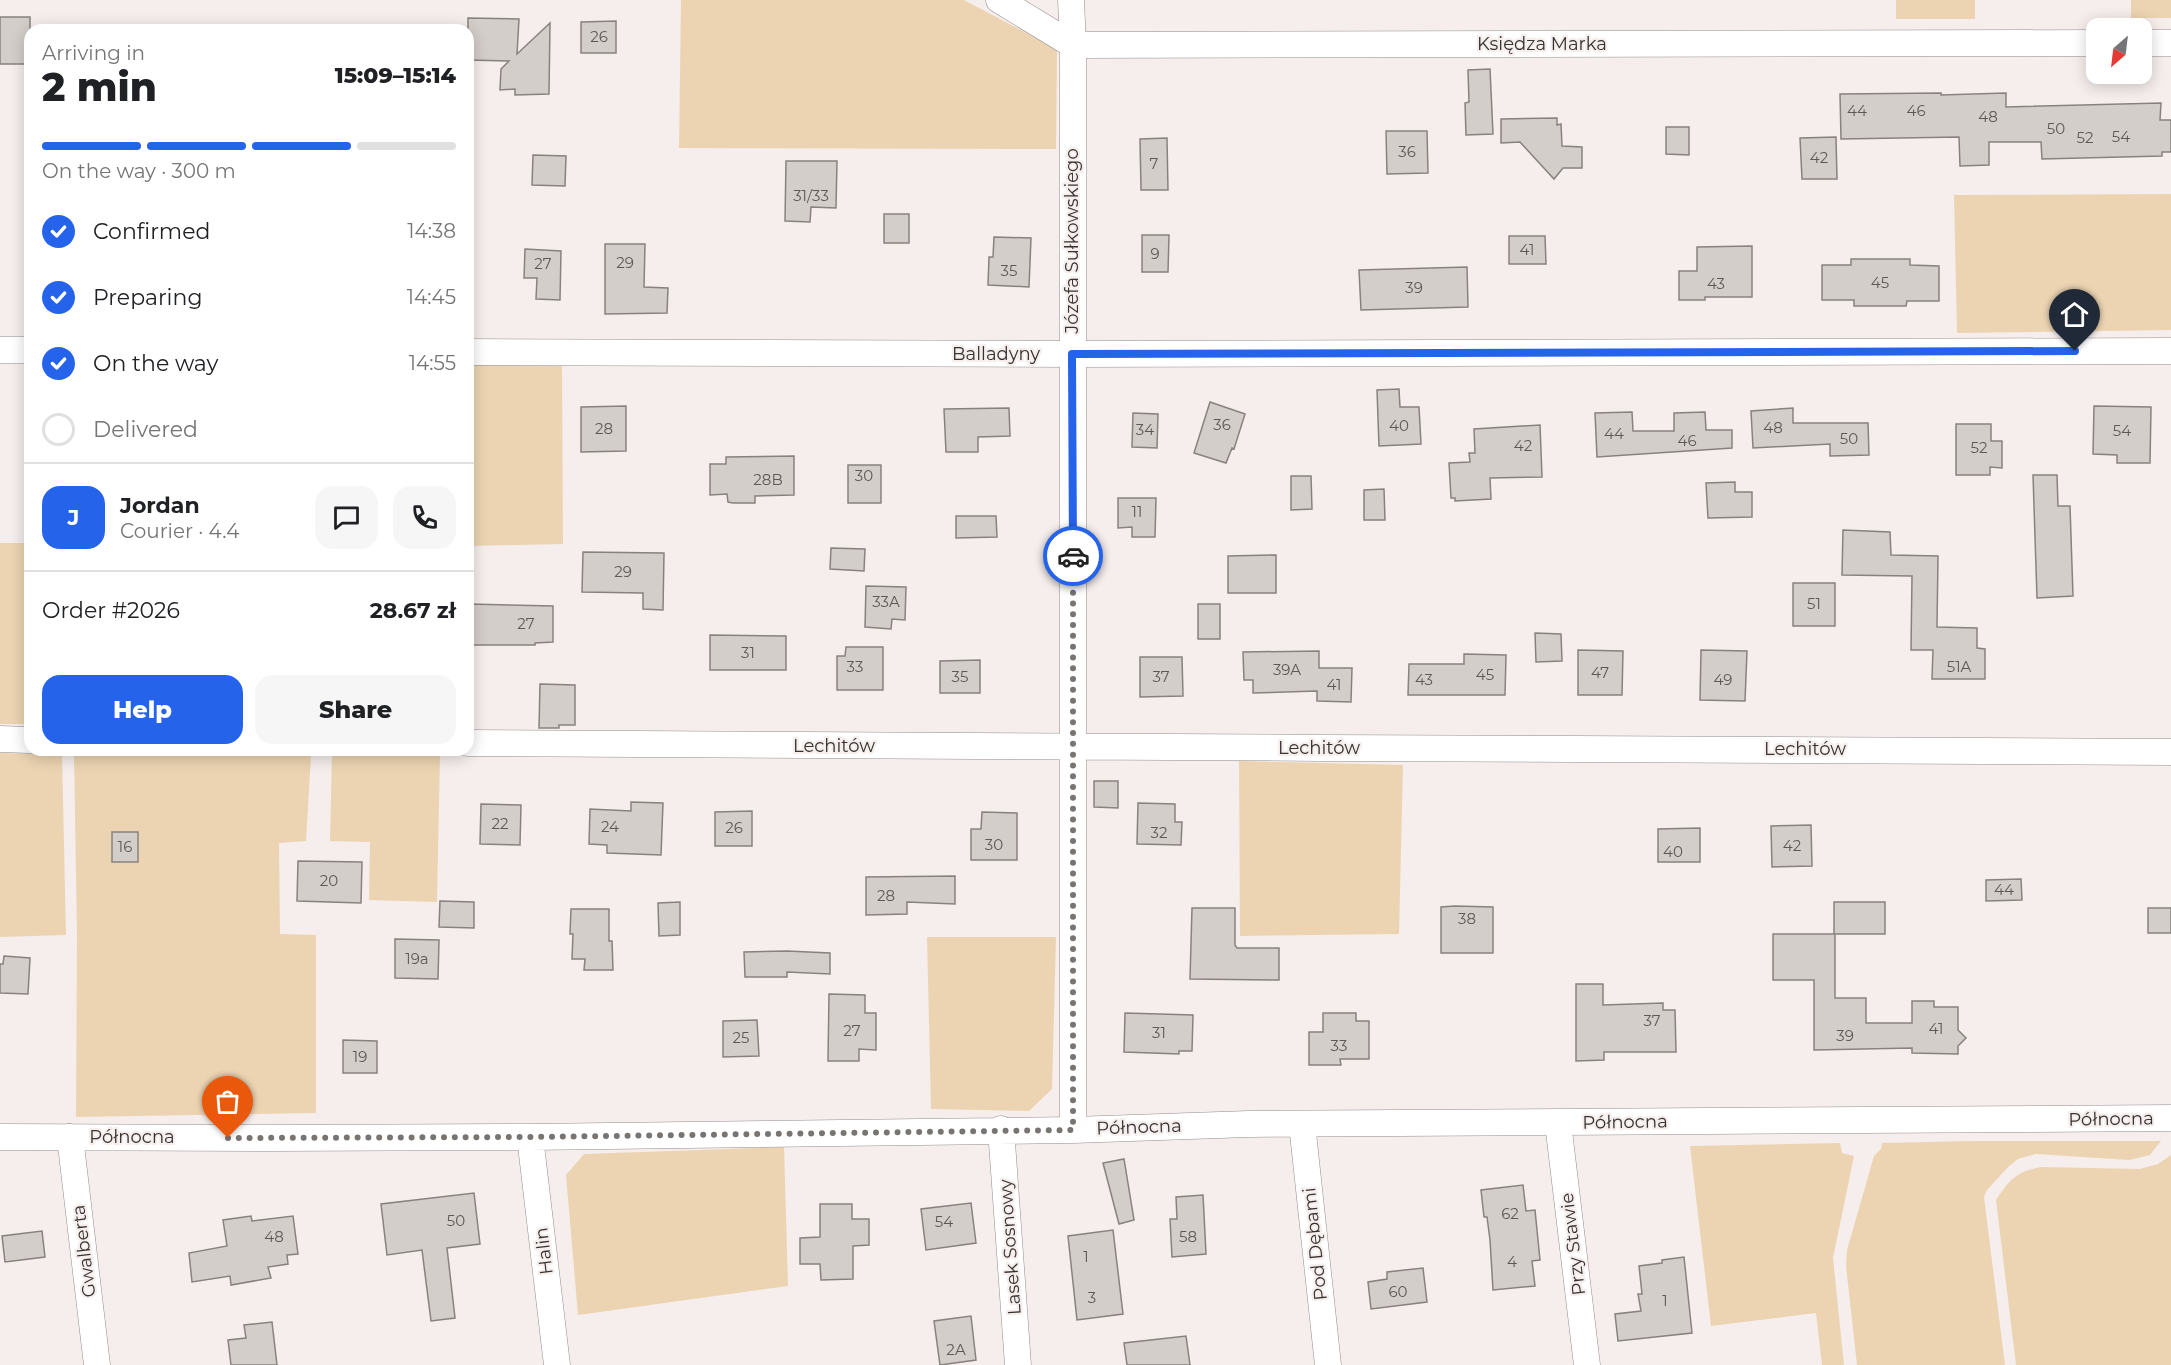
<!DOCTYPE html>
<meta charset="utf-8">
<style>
body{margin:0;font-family:Montserrat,sans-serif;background:#f6f6f6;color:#202124;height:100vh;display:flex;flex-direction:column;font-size:22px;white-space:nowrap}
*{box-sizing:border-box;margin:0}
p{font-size:20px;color:#757577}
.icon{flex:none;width:33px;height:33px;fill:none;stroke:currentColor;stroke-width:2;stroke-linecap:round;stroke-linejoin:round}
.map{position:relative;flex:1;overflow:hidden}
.side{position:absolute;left:24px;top:24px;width:450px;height:732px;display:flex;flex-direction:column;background:#fff;border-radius:18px;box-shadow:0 3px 15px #0003}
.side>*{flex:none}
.needle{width:39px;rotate:208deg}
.buttons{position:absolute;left:2086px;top:18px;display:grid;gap:12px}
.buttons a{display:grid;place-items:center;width:66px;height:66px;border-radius:12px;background:#fff;box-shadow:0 3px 15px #0003;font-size:30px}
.pin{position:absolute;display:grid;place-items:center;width:51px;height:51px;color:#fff;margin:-62px -26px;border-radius:50% 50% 50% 0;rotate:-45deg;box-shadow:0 0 6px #0007}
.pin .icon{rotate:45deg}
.courier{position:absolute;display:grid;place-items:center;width:60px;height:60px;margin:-30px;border:4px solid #2563eb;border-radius:50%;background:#fff;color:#222;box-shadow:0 2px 8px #0007}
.summary em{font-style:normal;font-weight:800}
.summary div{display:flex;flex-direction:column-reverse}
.summary{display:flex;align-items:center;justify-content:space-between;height:102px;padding:0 18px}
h1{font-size:39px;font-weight:800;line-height:45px}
.bar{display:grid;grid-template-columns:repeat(4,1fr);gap:9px 6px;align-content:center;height:72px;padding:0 18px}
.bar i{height:8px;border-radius:4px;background:#e0e0e0}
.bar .active{background:#2563eb}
.bar p{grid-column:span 4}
.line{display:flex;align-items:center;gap:15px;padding:0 18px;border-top:2px solid #e0e0e0}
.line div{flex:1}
.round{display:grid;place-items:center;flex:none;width:63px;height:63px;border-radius:18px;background:#f6f6f6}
ol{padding:0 18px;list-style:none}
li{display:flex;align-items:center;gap:18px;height:66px}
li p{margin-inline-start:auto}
li .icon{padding:6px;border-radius:50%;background:#2563eb;color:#fff;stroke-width:4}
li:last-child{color:#757577}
li i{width:33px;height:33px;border:3px solid #e0e0e0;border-radius:50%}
.primary-button{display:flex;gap:12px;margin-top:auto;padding:12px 18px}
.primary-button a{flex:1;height:69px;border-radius:18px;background:#2563eb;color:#fff;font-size:24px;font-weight:800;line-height:69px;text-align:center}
.primary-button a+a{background:#f6f6f6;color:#202124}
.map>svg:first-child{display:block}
.green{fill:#ecd4b2}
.building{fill:#d4ceca;stroke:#88827f;stroke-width:1.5}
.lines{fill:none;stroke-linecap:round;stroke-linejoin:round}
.minor-casing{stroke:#948d8c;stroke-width:27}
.minor{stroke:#fff;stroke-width:26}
.done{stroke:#787472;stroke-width:6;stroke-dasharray:0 10.8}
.route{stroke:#2563eb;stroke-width:8}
.labels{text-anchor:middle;stroke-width:4.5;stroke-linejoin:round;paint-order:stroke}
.number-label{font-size:15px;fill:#5d5957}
.street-label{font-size:18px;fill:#353231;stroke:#f5eeec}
</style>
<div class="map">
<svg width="2171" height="1365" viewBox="0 0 2171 1365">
<rect width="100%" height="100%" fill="#f5eeec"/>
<path class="green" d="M 681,0 L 964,0 L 1057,49 L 1056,149 L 679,148 Z
M 1896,0 L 1975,0 L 1975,19 L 1896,19 Z
M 2131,0 L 2171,0 L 2171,18 L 2131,18 Z
M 2171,194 L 2171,330 L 1957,333 L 1954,195 Z
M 468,363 L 562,366 L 563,544 L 468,546 Z
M 0,543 L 30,543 L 30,724 L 0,724 Z
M 0,753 L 62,754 L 66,935 L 0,937 Z
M 332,753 L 440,755 L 437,902 L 369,900 L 370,842 L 330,841 Z
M 74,754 L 311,755 L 306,841 L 279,843 L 280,934 L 316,935 L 316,1113 L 76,1117 L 77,935 Z
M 1239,761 L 1403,765 L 1399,934 L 1240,936 Z
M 927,937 L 1056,937 L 1052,1089 L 1029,1111 L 931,1109 Z
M 1975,1141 L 2161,1141 L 2150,1155 L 2129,1160 L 2036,1154 L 2018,1159 L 2008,1167 L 1987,1190 L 1984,1197 L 2005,1365 L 1857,1365 L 1846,1266 L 1847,1250 L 1874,1156 L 1881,1149 L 1882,1143 Z
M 1840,1143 L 1842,1153 L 1854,1156 L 1833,1258 L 1844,1365 L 1822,1365 L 1816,1313 L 1711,1326 L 1690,1146 Z
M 784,1147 L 788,1286 L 578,1315 L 566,1175 L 584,1154 Z
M 2171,1155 L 2171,1365 L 2016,1365 L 1996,1200 C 2009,1180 2017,1171 2041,1167 L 2140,1169 L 2158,1164 Z"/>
<path class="building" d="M 0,17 L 30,17 L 30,64 L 0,64 Z
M 468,18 L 519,19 L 517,54 L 550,23 L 549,94 L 515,95 L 515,89 L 500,90 L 501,69 L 509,61 L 468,60 Z
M 616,21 L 616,53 L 581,53 L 581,22 Z
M 1490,69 L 1493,134 L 1466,135 L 1465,103 L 1469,102 L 1468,70 Z
M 1941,93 L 1941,95 L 2006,93 L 2006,107 L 2161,103 L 2160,120 L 2171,120 L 2171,152 L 2162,152 L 2162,156 L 2042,159 L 2041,142 L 1989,142 L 1989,165 L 1960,166 L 1959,137 L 1841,139 L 1840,94 Z
M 1557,118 L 1557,125 L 1561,124 L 1562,146 L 1582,147 L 1582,168 L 1563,168 L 1554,179 L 1520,142 L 1501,143 L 1501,119 Z
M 1666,127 L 1689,127 L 1689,155 L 1666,154 Z
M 1386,131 L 1427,131 L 1428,173 L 1387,174 Z
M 1836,137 L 1837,179 L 1802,179 L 1800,138 Z
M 1167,138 L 1168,190 L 1141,190 L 1140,139 Z
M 533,155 L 566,156 L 565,186 L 532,185 Z
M 786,161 L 837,161 L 836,208 L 811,207 L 810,222 L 785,221 Z
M 884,214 L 909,214 L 909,243 L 884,243 Z
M 1142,235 L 1169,235 L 1168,272 L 1142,272 Z
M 1509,236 L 1545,236 L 1546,264 L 1509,264 Z
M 994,237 L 1031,238 L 1029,287 L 988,285 L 989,257 L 993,257 Z
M 605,244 L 645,244 L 644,287 L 668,288 L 667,313 L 605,314 Z
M 1752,246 L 1752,297 L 1705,297 L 1705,300 L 1679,300 L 1679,271 L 1697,271 L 1697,247 Z
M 525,249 L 561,251 L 560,300 L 536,299 L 537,278 L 524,278 Z
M 1851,259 L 1910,259 L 1910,265 L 1939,266 L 1939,301 L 1907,301 L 1906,306 L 1854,306 L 1854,300 L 1822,300 L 1822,265 L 1851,265 Z
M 1467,267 L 1468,307 L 1361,310 L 1359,270 Z
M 1399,389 L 1400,407 L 1419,407 L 1421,444 L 1379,446 L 1377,390 Z
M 1210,402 L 1245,414 L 1234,449 L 1232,448 L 1226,463 L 1194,453 Z
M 626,406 L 626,451 L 581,452 L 581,407 Z
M 2094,406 L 2151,407 L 2150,463 L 2117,463 L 2117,455 L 2093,454 Z
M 1009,408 L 1010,436 L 978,437 L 978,452 L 946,452 L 944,409 Z
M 1793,408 L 1793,423 L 1868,423 L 1869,455 L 1830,456 L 1830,444 L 1753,448 L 1751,411 Z
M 1632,412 L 1633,431 L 1674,431 L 1674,413 L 1705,412 L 1706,430 L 1732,430 L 1732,448 L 1597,457 L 1595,413 Z
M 1133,413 L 1158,414 L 1157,448 L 1132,447 Z
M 1956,424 L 1991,424 L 1991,441 L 2002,441 L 2002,468 L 1990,467 L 1990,475 L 1956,475 Z
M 1540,425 L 1542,477 L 1490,478 L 1491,499 L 1455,501 L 1455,498 L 1451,498 L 1449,463 L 1470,462 L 1469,453 L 1475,453 L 1474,429 Z
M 794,456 L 794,495 L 755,496 L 755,503 L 733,503 L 728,502 L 727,494 L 710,495 L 710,464 L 726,464 L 726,457 Z
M 848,465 L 881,465 L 881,503 L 848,503 Z
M 2033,475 L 2057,475 L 2058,506 L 2070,506 L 2073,596 L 2037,598 Z
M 1291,476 L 1311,476 L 1312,509 L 1291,510 Z
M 1735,482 L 1735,492 L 1752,492 L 1752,517 L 1708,518 L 1706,483 Z
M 1384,489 L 1385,520 L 1364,520 L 1364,490 Z
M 1118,498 L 1156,498 L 1155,537 L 1132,537 L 1132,527 L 1118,528 Z
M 956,516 L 996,516 L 997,537 L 956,538 Z
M 1843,530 L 1890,532 L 1891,555 L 1938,556 L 1937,627 L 1977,628 L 1977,648 L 1985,649 L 1985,679 L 1932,679 L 1933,650 L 1911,650 L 1912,576 L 1842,575 Z
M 831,548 L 865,549 L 864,571 L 830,569 Z
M 583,552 L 664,553 L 663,610 L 643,609 L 643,593 L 582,592 Z
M 1276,555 L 1276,593 L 1228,593 L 1228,556 Z
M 1793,583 L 1835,583 L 1835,626 L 1793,626 Z
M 866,586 L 906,587 L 905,620 L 892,619 L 891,629 L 865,627 Z
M 468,604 L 553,606 L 553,642 L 535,643 L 535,645 L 468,645 Z
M 1198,604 L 1220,604 L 1220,639 L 1198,639 Z
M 1535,633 L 1561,634 L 1562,661 L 1536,662 Z
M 710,635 L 786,636 L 786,670 L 710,670 Z
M 846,647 L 883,647 L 883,690 L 837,690 L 837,656 L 845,656 Z
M 1578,650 L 1623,651 L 1622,695 L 1578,695 Z
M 1701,650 L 1747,651 L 1745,701 L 1700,700 Z
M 1319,651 L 1319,668 L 1352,668 L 1351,702 L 1317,701 L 1317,691 L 1253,693 L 1253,680 L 1244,680 L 1243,652 Z
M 1464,654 L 1506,655 L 1505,695 L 1408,695 L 1409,664 L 1464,664 Z
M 1140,657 L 1182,657 L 1183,696 L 1140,697 Z
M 980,660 L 980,693 L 940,693 L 940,661 Z
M 540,684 L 575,685 L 575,725 L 559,725 L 559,728 L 539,728 Z
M 1094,781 L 1118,781 L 1118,808 L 1094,807 Z
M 631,802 L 663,803 L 661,855 L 607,853 L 607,845 L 589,844 L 590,809 L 631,811 Z
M 1138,803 L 1175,804 L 1175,822 L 1182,822 L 1181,845 L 1137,844 Z
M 481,804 L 521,805 L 520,845 L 480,844 Z
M 752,811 L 752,846 L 715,846 L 715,812 Z
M 982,812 L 1017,813 L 1017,860 L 971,860 L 971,829 L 981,829 Z
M 1811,825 L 1812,866 L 1772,867 L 1771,826 Z
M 1700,828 L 1700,862 L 1658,862 L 1658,829 Z
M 112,832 L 138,832 L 138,862 L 112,862 Z
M 298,861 L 362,862 L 361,903 L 297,901 Z
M 955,876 L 955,904 L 907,902 L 907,914 L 866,915 L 866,877 Z
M 2021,879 L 2022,900 L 1986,901 L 1986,880 Z
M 440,901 L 474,902 L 474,928 L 439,927 Z
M 680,902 L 680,935 L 659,936 L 658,903 Z
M 1834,902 L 1885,902 L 1885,934 L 1835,934 L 1835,998 L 1866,998 L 1866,1023 L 1912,1023 L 1912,1001 L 1934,1001 L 1934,1007 L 1958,1007 L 1958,1030 L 1966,1038 L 1958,1046 L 1958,1054 L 1912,1053 L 1912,1048 L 1814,1050 L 1814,980 L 1773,980 L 1773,934 L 1834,934 Z
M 1455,906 L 1493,907 L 1493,953 L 1441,953 L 1441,907 Z
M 1192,908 L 1235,908 L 1235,945 L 1237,948 L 1279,948 L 1279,980 L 1190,979 Z
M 2148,908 L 2171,908 L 2171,933 L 2148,933 Z
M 571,909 L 609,909 L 609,941 L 612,941 L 613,970 L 584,970 L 585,959 L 572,959 L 573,934 L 570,934 Z
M 395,939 L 439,940 L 438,979 L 395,978 Z
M 787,951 L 830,953 L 830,974 L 787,972 L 787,977 L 745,977 L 744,952 Z
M 4,956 L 30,958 L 28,994 L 0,993 L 0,964 L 3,964 Z
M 1576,984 L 1603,984 L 1603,1005 L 1663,1003 L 1663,1010 L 1675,1010 L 1676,1052 L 1604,1052 L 1604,1060 L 1576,1061 Z
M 829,994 L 865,995 L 865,1013 L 876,1013 L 876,1050 L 859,1049 L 859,1061 L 828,1061 Z
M 1125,1013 L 1193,1015 L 1192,1051 L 1179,1051 L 1179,1054 L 1124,1052 Z
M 1323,1013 L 1356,1013 L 1356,1021 L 1369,1021 L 1369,1059 L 1340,1059 L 1341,1065 L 1309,1065 L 1309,1032 L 1323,1032 Z
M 757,1020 L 759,1056 L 723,1057 L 723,1021 Z
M 343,1040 L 377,1041 L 377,1073 L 343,1073 Z
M 1124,1159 L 1134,1220 L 1119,1224 L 1103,1163 Z
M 1523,1185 L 1526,1211 L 1535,1210 L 1540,1260 L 1532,1261 L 1535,1286 L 1493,1290 L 1490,1240 L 1487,1217 L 1484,1217 L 1481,1190 Z
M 474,1193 L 480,1244 L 447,1248 L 455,1318 L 431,1321 L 422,1250 L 387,1255 L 381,1204 Z
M 1203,1195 L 1206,1254 L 1172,1257 L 1170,1219 L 1177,1219 L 1176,1197 Z
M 971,1203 L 976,1243 L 926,1250 L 921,1209 Z
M 820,1204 L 852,1204 L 852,1219 L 869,1219 L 869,1245 L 853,1246 L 853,1279 L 821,1280 L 820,1264 L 800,1264 L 800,1238 L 820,1237 Z
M 251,1216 L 252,1221 L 293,1216 L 298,1254 L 287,1255 L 288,1264 L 268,1267 L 271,1278 L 231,1285 L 230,1276 L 192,1282 L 189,1253 L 227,1246 L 223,1220 Z
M 1113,1230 L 1123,1314 L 1077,1320 L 1068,1236 Z
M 42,1231 L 45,1257 L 5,1262 L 2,1236 Z
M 1684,1257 L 1692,1333 L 1618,1341 L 1615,1314 L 1641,1311 L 1638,1294 L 1642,1294 L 1639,1266 L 1662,1263 L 1662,1260 Z
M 1423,1268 L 1427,1302 L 1371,1309 L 1368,1282 L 1387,1279 L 1387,1272 Z
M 971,1316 L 976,1360 L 940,1365 L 934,1321 Z
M 272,1322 L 277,1365 L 231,1365 L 228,1340 L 246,1338 L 244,1325 Z
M 1186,1336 L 1190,1365 L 1127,1365 L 1124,1343 Z"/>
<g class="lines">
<defs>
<path id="minor" d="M 999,0 L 1073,45 L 2097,43
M 1071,0 L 1073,45 L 1073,1130
M 2142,43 L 2171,43
M 0,350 L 30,350
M 468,352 L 1072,354 L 2171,351
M 0,739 L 30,740
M 468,743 C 1036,748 1603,748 2171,752
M 1558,1123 L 1587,1365
M 1302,1124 L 1328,1365
M 1001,1129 L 1018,1365
M 0,1137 L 273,1138 L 530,1137 L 1073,1130 L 1249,1124 L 2171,1118
M 70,1137 L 97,1365
M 530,1137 L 557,1365"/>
</defs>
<use href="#minor" class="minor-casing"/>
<use href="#minor" class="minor"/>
</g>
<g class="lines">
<path class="done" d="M 228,1138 L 530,1137 L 1073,1130 L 1073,556"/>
<path class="route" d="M 1073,556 L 1072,354 L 2075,351"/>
</g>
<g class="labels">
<g class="number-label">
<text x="599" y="42">26</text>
<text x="1857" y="116">44</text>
<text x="1916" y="116">46</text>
<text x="1988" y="122">48</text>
<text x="2056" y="134">50</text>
<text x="2121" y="142">54</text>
<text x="2085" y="143">52</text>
<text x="1407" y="157">36</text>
<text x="1819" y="163">42</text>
<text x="1154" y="169">7</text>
<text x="811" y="201">31/33</text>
<text x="1527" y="255">41</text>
<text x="1155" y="259">9</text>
<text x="625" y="268">29</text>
<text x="543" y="269">27</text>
<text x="1009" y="276">35</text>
<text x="1880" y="288">45</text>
<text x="1716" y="289">43</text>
<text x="1414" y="293">39</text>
<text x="1222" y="430">36</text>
<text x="1399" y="431">40</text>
<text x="1773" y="433">48</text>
<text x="604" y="434">28</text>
<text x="1145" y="435">34</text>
<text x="2122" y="436">54</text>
<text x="1614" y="439">44</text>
<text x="1849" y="444">50</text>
<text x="1687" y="446">46</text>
<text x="1523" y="451">42</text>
<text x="1979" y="453">52</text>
<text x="864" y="481">30</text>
<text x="768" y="485">28B</text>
<text x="1137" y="517">11</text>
<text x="623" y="577">29</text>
<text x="886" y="607">33A</text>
<text x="1814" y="609">51</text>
<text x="526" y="629">27</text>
<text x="748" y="658">31</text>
<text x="855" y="672">33</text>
<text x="1959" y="672">51A</text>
<text x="1287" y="675">39A</text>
<text x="1600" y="678">47</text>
<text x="1485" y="680">45</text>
<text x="960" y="682">35</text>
<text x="1161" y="682">37</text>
<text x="1424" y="685">43</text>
<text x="1723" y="685">49</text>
<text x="1334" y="690">41</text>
<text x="500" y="829">22</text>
<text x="610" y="832">24</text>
<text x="734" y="833">26</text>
<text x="1159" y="838">32</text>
<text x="994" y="850">30</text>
<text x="1792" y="851">42</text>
<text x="125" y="852">16</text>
<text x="1673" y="857">40</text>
<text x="329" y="886">20</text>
<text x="2004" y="895">44</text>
<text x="886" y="901">28</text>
<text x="1467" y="924">38</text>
<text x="417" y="964">19a</text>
<text x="1652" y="1026">37</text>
<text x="1936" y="1034">41</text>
<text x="852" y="1036">27</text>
<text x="1159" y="1038">31</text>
<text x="1845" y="1041">39</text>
<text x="741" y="1043">25</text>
<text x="1339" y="1051">33</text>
<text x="360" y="1062">19</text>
<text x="1510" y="1219">62</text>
<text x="456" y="1226">50</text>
<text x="944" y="1227">54</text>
<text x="274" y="1242">48</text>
<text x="1188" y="1242">58</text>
<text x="1086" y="1262">1</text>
<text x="1512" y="1267">4</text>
<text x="1398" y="1297">60</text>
<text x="1092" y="1303">3</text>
<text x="1665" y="1306">1</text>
<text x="956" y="1355">2A</text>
</g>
<g class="street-label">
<text x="1542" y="50">Księdza Marka</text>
<text transform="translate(1072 241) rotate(-90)" y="6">Józefa Sułkowskiego</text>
<text x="996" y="360">Balladyny</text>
<text x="834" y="752">Lechitów</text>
<text x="1319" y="754">Lechitów</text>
<text x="1805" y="755">Lechitów</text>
<text transform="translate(2111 1119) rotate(-1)" y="6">Północna</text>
<text transform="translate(1625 1122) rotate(-1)" y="6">Północna</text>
<text transform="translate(1139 1127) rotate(-2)" y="6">Północna</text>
<text x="132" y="1143">Północna</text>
<text transform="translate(1315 1244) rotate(-96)" y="6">Pod Dębami</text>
<text transform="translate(1573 1244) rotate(-97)" y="6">Przy Stawie</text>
<text transform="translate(1010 1247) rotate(-94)" y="6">Lasek Sosnowy</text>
<text transform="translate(84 1251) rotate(-97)" y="6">Gwalberta</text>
<text transform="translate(544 1251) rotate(-97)" y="6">Halin</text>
</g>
</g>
</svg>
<div class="buttons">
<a><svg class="needle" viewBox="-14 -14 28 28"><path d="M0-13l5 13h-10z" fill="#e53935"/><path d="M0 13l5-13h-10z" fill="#757577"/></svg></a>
</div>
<div class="pin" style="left:228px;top:1138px;background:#ea580c"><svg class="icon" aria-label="bag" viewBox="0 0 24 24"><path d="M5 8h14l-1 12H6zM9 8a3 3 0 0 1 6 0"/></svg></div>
<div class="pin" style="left:2075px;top:351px;background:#1f2937"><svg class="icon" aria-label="home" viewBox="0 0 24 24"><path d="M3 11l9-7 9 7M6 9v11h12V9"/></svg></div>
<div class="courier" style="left:1073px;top:556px"><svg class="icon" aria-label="car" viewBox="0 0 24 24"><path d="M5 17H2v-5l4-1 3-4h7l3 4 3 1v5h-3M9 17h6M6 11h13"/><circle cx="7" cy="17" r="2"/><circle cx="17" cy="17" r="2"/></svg></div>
<section class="side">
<div class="summary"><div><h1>2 min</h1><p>Arriving in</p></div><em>15:09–15:14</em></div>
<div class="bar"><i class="active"></i><i class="active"></i><i class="active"></i><i></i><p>On the way · 300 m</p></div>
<ol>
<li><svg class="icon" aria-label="check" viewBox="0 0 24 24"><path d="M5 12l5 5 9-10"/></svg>Confirmed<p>14:38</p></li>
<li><svg class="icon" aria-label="check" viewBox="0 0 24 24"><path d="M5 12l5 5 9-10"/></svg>Preparing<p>14:45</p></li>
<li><svg class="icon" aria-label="check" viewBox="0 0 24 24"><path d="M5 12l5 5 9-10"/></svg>On the way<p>14:55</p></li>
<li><i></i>Delivered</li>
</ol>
<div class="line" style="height:108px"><b class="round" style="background:#2563eb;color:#fff">J</b><div><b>Jordan</b><p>Courier · 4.4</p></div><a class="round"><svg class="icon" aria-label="chat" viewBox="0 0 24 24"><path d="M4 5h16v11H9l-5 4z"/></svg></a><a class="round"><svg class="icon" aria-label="phone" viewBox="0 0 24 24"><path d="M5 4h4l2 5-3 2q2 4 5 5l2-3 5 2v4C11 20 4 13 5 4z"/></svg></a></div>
<div class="line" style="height:78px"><div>Order #2026</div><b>28.67 zł</b></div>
<div class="primary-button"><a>Help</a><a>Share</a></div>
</section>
</div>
